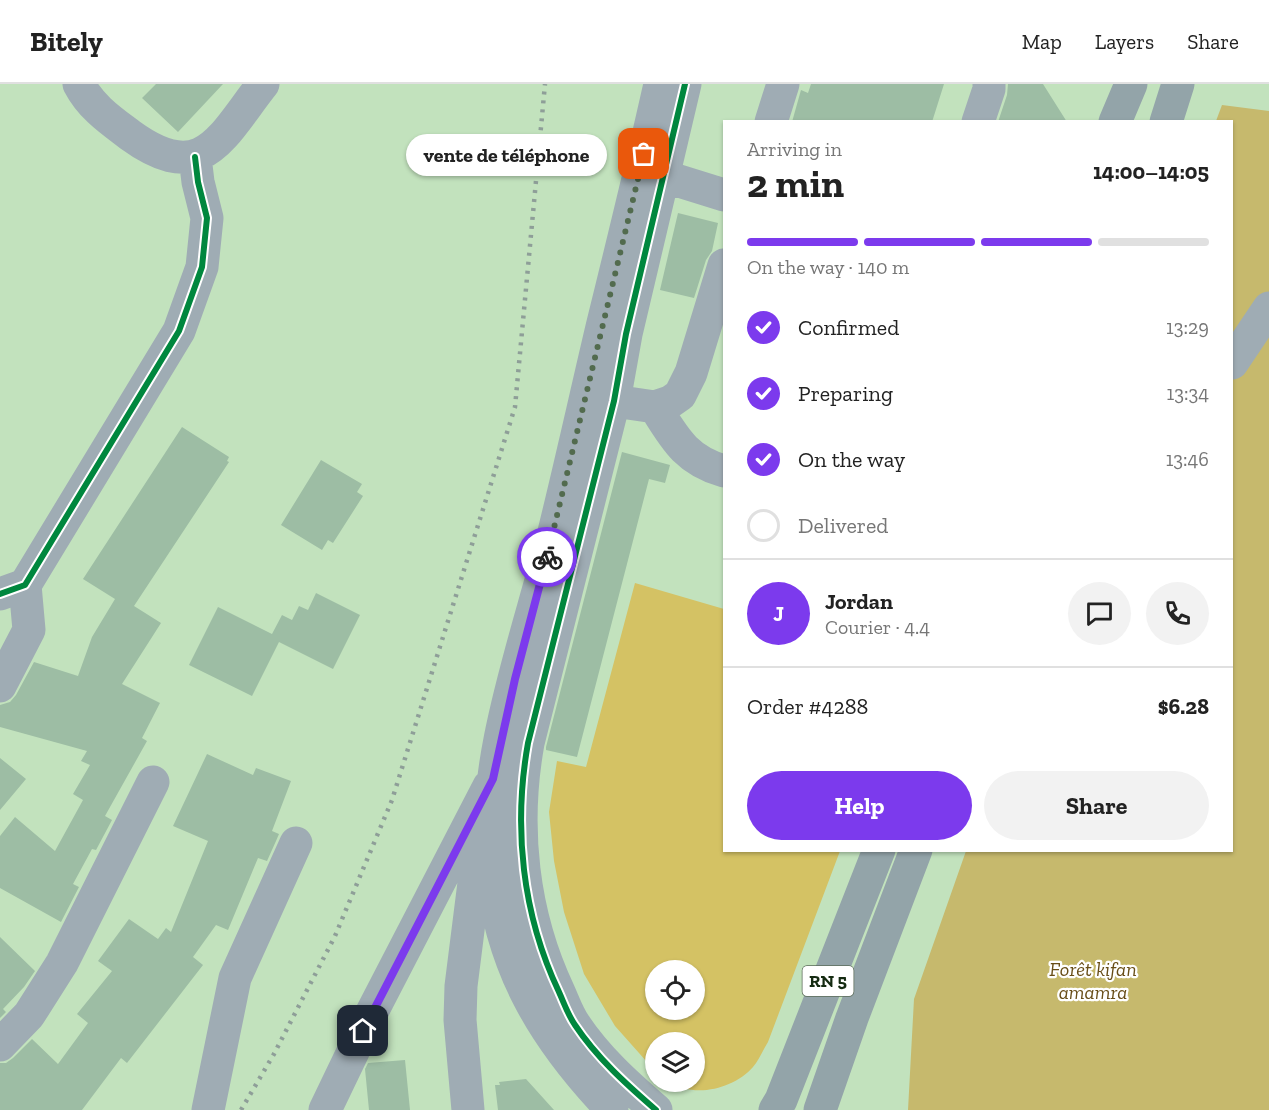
<!DOCTYPE html>
<meta charset="utf-8">
<style>
body{margin:0;font-family:"Zilla Slab",serif;background:#f2f2f2;color:#222;height:100vh;display:flex;flex-direction:column;font-size:22px;white-space:nowrap}
*{box-sizing:border-box;margin:0}
p{font-size:20px;color:#767676}
.icon{flex:none;width:33px;height:33px;fill:none;stroke:currentColor;stroke-width:2;stroke-linecap:round;stroke-linejoin:round}
.map{position:relative;flex:1;overflow:hidden}
.details{position:absolute;left:723px;top:36px;width:510px;height:732px;display:flex;flex-direction:column;background:#fff;border-radius:0px;box-shadow:0 2px 4px #0004}
.details>*{flex:none}
.controls{position:absolute;left:645px;top:876px;display:grid;gap:12px}
.controls a{display:grid;place-items:center;width:60px;height:60px;border-radius:50%;background:#fff;box-shadow:0 2px 4px #0004;font-size:30px}
.pin{position:absolute;display:grid;place-items:center;width:51px;height:51px;color:#fff;margin:-26px;border-radius:12px;box-shadow:0 3px 9px #0006}
.courier{position:absolute;display:grid;place-items:center;width:60px;height:60px;margin:-30px;border:4px solid #7c3aed;border-radius:50%;background:#fff;color:#222;box-shadow:0 2px 8px #0007}
.bubble{position:absolute;height:42px;border-radius:21px;background:#fff;box-shadow:0 2px 4px #0004;font-size:20px;font-weight:700;line-height:42px;text-align:center}
.overview em{font-style:normal;font-weight:700}
.overview div{display:flex;flex-direction:column-reverse}
.overview{display:flex;align-items:center;justify-content:space-between;height:102px;padding:0 24px}
h1{font-size:39px;font-weight:700;line-height:45px}
.bar{display:grid;grid-template-columns:repeat(4,1fr);gap:9px 6px;align-content:center;height:72px;padding:0 24px}
.bar i{height:8px;border-radius:4px;background:#e0e0e0}
.bar .active{background:#7c3aed}
.bar p{grid-column:span 4}
.line{display:flex;align-items:center;gap:15px;padding:0 24px;border-top:2px solid #e0e0e0}
.line div{flex:1}
.round{display:grid;place-items:center;flex:none;width:63px;height:63px;border-radius:32px;background:#f2f2f2}
ol{padding:0 24px;list-style:none}
li{display:flex;align-items:center;gap:18px;height:66px}
li p{margin-inline-start:auto}
li .icon{padding:6px;border-radius:50%;background:#7c3aed;color:#fff;stroke-width:4}
li:last-child{color:#767676}
li i{width:33px;height:33px;border:3px solid #e0e0e0;border-radius:50%}
.action{display:flex;gap:12px;margin-top:auto;padding:12px 24px}
.action a{flex:1;height:69px;border-radius:36px;background:#7c3aed;color:#fff;font-size:24px;font-weight:700;line-height:69px;text-align:center}
.action a+a{background:#f2f2f2;color:#222}
header{display:flex;align-items:center;gap:36px;box-sizing:border-box;height:84px;padding:0 30px;background:#fff;border-bottom:2px solid #e0e0e0}
header strong{font-size:28px}
nav{display:flex;gap:33px;margin-inline-start:auto;font-size:21px}
.map>svg:first-child{display:block}
.green{fill:#d4c264;fill-rule:evenodd}
.forest{fill:#c6b96d}
.building{fill:#9dbda4}
.lines{fill:none;stroke-linecap:round;stroke-linejoin:round}
.minor{stroke:#9facb4;stroke-width:33}
.major{stroke:#93a4a9;stroke-width:33}
.rail{stroke:#8e9e98;stroke-width:4.5;stroke-dasharray:3 6;stroke-linecap:butt}
.cycleway-casing{stroke:#fff;stroke-width:10}
.cycleway{stroke:#00873e;stroke-width:6}
.done{stroke:#526b4e;stroke-width:6;stroke-dasharray:0 10.8}
.route{stroke:#7c3aed;stroke-width:8}
.labels{text-anchor:middle;stroke-width:4.5;stroke-linejoin:round;paint-order:stroke}
.shield{fill:#fff;stroke:#5b6b59;stroke-width:1.5}
.shield-label{font-size:18px;font-weight:bold;fill:#152b12}
.park-label{font-size:20px;font-style:italic;fill:#684d17;stroke:#fff}
</style>
<header>
<strong>Bitely</strong>
<nav><a>Map</a><a>Layers</a><a>Share</a></nav>
</header>
<div class="map">
<svg width="1269" height="1026" viewBox="0 0 1269 1026">
<rect width="100%" height="100%" fill="#c2e2bd"/>
<path class="green" d="M 635,499 L 724,525 L 724,766 L 840,767 L 768,958 C 763,966 759,976 753,983 C 735,1004 695,1015 670,998 L 694,998 L 694,958 L 656,958 L 655,987 L 615,942 L 584,890 L 564,828 L 554,777 L 549,728 L 557,677 L 586,683 ZM 694,886 L 694,926 L 656,926 L 656,886 Z"/>
<path class="forest" d="M 1222,21 L 1269,27 L 1269,1026 L 908,1026 L 914,915 L 966,767 L 1232,766 L 1232,38 L 1216,37 Z"/>
<path class="building" d="M 156,0 L 223,0 L 178,48 L 142,14 Z
M 811,0 L 944,0 L 932,38 L 792,38 L 801,6 L 808,9 Z
M 1008,0 L 1043,0 L 1067,38 L 998,38 L 1007,11 Z
M 678,129 L 718,139 L 712,167 L 706,176 L 694,214 L 660,206 Z
M 182,343 L 229,373 L 227,377 L 229,378 L 134,522 L 161,539 L 122,600 L 160,619 L 142,654 L 147,657 L 105,732 L 112,736 L 96,766 L 92,765 L 73,800 L 79,803 L 61,838 L 0,804 L 0,752 L 15,733 L 55,767 L 83,716 L 73,710 L 90,681 L 81,677 L 87,667 L 0,643 L 0,621 L 10,618 L 16,611 L 34,578 L 78,592 L 92,553 L 115,515 L 83,495 Z
M 622,368 L 670,381 L 665,399 L 649,395 L 577,673 L 546,666 L 546,663 Z
M 321,376 L 362,400 L 357,408 L 363,412 L 333,459 L 328,456 L 322,466 L 281,441 Z
M 316,509 L 360,531 L 333,585 L 279,558 L 252,612 L 189,581 L 218,523 L 272,550 L 282,531 L 292,536 L 299,522 L 308,526 Z
M 207,670 L 253,691 L 256,684 L 291,697 L 272,747 L 279,750 L 276,757 L 267,777 L 258,774 L 228,846 L 216,841 L 193,873 L 203,881 L 127,979 L 121,974 L 82,1026 L 0,1026 L 0,979 L 6,979 L 13,974 L 32,955 L 58,980 L 88,939 L 77,930 L 112,887 L 98,877 L 129,835 L 158,855 L 166,844 L 171,848 L 208,757 L 173,742 Z
M 0,674 L 26,695 L 0,726 Z
M 0,853 L 35,887 L 24,903 L 3,925 L 6,928 L 0,934 Z
M 405,976 L 410,1026 L 369,1026 L 365,985 L 368,979 Z
M 526,995 L 554,1026 L 498,1026 L 495,1001 L 500,1001 L 499,998 Z"/>
<g class="lines">
<path class="minor" d="M 79,0 C 91,23 110,36 130,51 C 203,104 221,53 263,0
M 771,38 L 783,0
M 978,38 L 989,5 L 989,0
M 663,92 L 724,111
M 1232,279 L 1269,224
M 614,317 L 655,323 L 670,318 L 680,311 L 691,289 L 724,181
M 655,323 C 675,355 686,376 724,387
M 0,510 L 25,501 L 179,247 L 202,183 L 207,134 L 198,98 L 195,73
M 0,602 L 29,546 L 25,501
M 0,961 L 29,931 L 62,879 L 153,698
M 208,1026 L 235,894 L 296,759
M 325,1026 L 372,928 L 489,702
M 468,1026 L 460,936 L 461,902 L 478,767
M 612,1026 C 544,955 501,884 491,784 C 481,680 525,560 551,460 C 569,388 585,315 602,243 C 622,162 642,81 660,0
M 656,1026 C 626,1000 597,974 575,941 C 568,931 564,919 559,908 C 522,830 513,743 528,659 L 614,317 L 626,250 L 685,0"/>
<path class="major" d="M 1115,38 L 1131,0
M 1166,38 L 1178,0
M 775,1026 L 781,1016 L 879,766
M 820,1026 L 852,934 L 916,766"/>
<path class="rail" d="M 241,1026 L 274,970 L 335,852 L 392,716 L 515,323 L 545,0"/>
<defs>
<path id="cycleway" d="M 0,510 L 25,501 L 179,247 L 202,183 L 207,134 L 198,98 L 195,73
M 656,1026 C 626,1000 597,974 575,941 C 568,931 564,919 559,908 C 522,830 513,743 528,659 L 614,317 L 626,250 L 685,0"/>
</defs>
<use href="#cycleway" class="cycleway-casing"/>
<use href="#cycleway" class="cycleway"/>
</g>
<g class="lines">
<path class="done" d="M 547,473 L 644,70"/>
<path class="route" d="M 363,947 L 493,695 L 515,595 L 547,473"/>
</g>
<g class="labels">
<rect class="shield" x="802.5" y="882" width="51" height="30" rx="4.5"/>
<g class="shield-label">
<text x="828" y="903">RN 5</text>
</g>
<g class="park-label">
<text x="1093" y="892">Forêt kifan<tspan x="1093" dy="23">amamra</tspan></text>
</g>
</g>
</svg>
<div class="controls">
<a><svg class="icon" aria-label="locate" viewBox="0 0 24 24"><circle cx="12" cy="12" r="6"/><path d="M12 2v4M12 18v4M2 12h4M18 12h4"/></svg></a>
<a><svg class="icon" aria-label="layers" viewBox="0 0 24 24"><path d="M12 4l9 5-9 5-9-5zM3 14l9 5 9-5"/></svg></a>
</div>
<div class="pin" style="left:644px;top:70px;background:#ea580c"><svg class="icon" aria-label="bag" viewBox="0 0 24 24"><path d="M5 8h14l-1 12H6zM9 8a3 3 0 0 1 6 0"/></svg></div>
<div class="pin" style="left:363px;top:947px;background:#1f2937"><svg class="icon" aria-label="home" viewBox="0 0 24 24"><path d="M3 11l9-7 9 7M6 9v11h12V9"/></svg></div>
<div class="courier" style="left:547px;top:473px"><svg class="icon" aria-label="bike" viewBox="0 0 24 24"><circle cx="6" cy="16" r="4"/><circle cx="18" cy="16" r="4"/><path d="M6 16l4-8h5l3 8M10 8l3 8H6M13 5h3"/></svg></div>
<div class="bubble" style="left:406px;top:50px;width:201px">vente de téléphone</div>
<section class="details">
<div class="overview"><div><h1>2 min</h1><p>Arriving in</p></div><em>14:00–14:05</em></div>
<div class="bar"><i class="active"></i><i class="active"></i><i class="active"></i><i></i><p>On the way · 140 m</p></div>
<ol>
<li><svg class="icon" aria-label="check" viewBox="0 0 24 24"><path d="M5 12l5 5 9-10"/></svg>Confirmed<p>13:29</p></li>
<li><svg class="icon" aria-label="check" viewBox="0 0 24 24"><path d="M5 12l5 5 9-10"/></svg>Preparing<p>13:34</p></li>
<li><svg class="icon" aria-label="check" viewBox="0 0 24 24"><path d="M5 12l5 5 9-10"/></svg>On the way<p>13:46</p></li>
<li><i></i>Delivered</li>
</ol>
<div class="line" style="height:108px"><b class="round" style="background:#7c3aed;color:#fff">J</b><div><b>Jordan</b><p>Courier · 4.4</p></div><a class="round"><svg class="icon" aria-label="chat" viewBox="0 0 24 24"><path d="M4 5h16v11H9l-5 4z"/></svg></a><a class="round"><svg class="icon" aria-label="phone" viewBox="0 0 24 24"><path d="M5 4h4l2 5-3 2q2 4 5 5l2-3 5 2v4C11 20 4 13 5 4z"/></svg></a></div>
<div class="line" style="height:78px"><div>Order #4288</div><b>$6.28</b></div>
<div class="action"><a>Help</a><a>Share</a></div>
</section>
</div>
